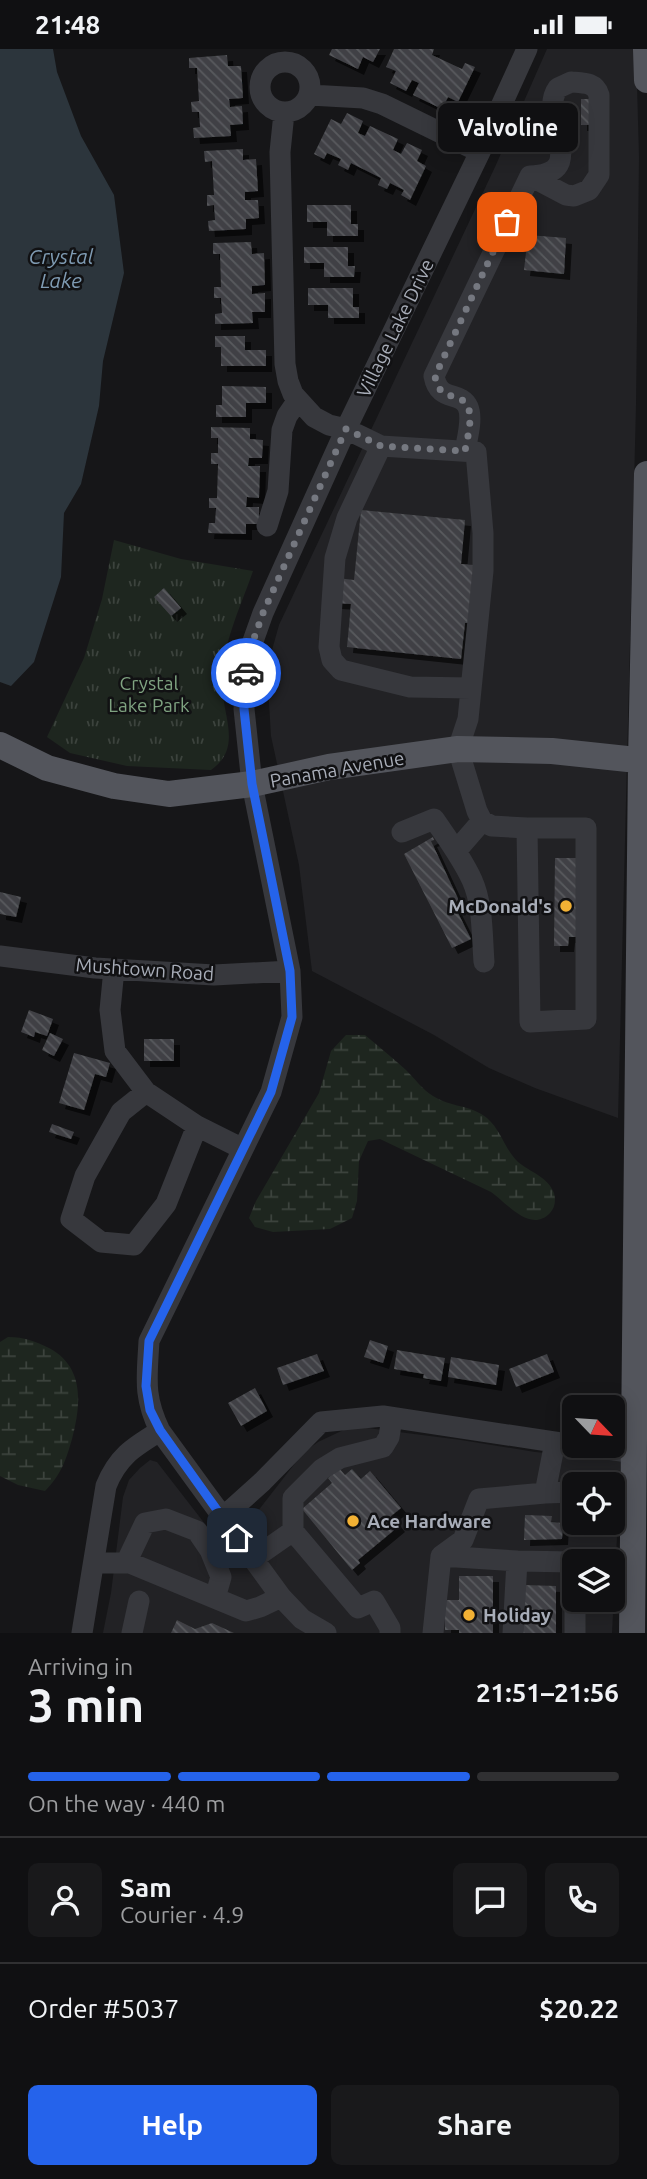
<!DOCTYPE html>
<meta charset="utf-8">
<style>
body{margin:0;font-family:Ubuntu,sans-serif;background:#19191b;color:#f1f3f6;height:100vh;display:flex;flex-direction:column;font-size:26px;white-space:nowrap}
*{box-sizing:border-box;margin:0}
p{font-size:23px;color:#9c9d9f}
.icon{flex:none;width:38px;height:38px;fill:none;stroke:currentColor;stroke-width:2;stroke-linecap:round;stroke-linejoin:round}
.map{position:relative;height:1584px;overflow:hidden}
.side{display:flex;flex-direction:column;background:#101012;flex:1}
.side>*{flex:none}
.needle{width:46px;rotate:115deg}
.controls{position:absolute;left:562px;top:1346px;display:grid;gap:14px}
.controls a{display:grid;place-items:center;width:63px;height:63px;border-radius:10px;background:#101012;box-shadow:0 4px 18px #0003,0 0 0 2px #303032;font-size:35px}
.pin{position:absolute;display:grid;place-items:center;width:60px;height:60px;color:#fff;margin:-30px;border-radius:14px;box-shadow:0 4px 10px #0006}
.courier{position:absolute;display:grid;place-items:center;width:70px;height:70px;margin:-35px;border:5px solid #2563eb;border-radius:50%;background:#fff;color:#222;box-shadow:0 2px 9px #0007}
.bubble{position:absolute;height:49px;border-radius:10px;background:#101012;box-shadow:0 4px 18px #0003,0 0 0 2px #303032;font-size:23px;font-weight:600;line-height:49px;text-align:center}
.headline em{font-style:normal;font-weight:600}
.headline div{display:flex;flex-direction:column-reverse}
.headline{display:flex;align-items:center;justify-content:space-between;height:119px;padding:0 28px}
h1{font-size:46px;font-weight:600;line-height:52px}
.bar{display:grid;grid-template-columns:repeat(4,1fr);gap:10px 7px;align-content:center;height:84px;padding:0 28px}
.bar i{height:9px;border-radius:5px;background:#303032}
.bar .current{background:#2563eb}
.bar p{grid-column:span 4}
.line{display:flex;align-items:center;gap:18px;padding:0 28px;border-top:2px solid #303032}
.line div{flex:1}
.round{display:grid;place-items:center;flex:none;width:74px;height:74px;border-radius:10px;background:#19191b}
.primary-button{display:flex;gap:14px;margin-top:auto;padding:14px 28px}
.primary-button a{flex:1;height:80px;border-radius:10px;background:#2563eb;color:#fff;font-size:28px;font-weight:600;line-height:80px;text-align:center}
.primary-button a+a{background:#19191b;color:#f1f3f6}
.status{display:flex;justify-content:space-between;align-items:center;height:49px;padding:0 35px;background:#101012;direction:ltr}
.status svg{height:19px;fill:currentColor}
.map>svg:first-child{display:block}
.built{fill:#222225;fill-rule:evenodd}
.grass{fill:url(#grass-tufts)}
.wetland{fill:url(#wetland-marsh)}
.water{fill:#2c353c}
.building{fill:url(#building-back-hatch);filter:url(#shadow)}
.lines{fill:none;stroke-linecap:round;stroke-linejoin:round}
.minor{stroke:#37383d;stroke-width:21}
.major{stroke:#53555c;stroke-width:26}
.done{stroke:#757880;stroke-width:7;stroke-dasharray:0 12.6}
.route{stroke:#2563eb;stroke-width:9}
.poi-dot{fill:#f2b134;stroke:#111113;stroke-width:2.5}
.labels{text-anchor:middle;stroke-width:5;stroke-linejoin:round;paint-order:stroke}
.street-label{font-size:19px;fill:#a8adb8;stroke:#111113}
.park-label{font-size:19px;fill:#7fa381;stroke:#111113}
.poi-label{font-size:19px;font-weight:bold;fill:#a8adb8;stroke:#111113;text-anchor:start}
.water-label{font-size:21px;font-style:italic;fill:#7f9bb3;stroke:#111113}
</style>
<div class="status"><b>21:48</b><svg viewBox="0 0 49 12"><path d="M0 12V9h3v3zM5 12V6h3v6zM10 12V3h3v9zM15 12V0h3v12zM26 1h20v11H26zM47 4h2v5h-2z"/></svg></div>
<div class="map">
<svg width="647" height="1584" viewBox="0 0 647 1584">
<defs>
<pattern id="grass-tufts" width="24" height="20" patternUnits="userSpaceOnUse" patternTransform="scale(1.75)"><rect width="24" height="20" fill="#1e261f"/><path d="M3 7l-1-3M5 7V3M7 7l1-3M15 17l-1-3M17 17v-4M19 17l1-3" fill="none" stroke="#3c433d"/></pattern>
<pattern id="wetland-marsh" width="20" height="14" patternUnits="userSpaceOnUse" patternTransform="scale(1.75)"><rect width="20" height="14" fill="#1e261f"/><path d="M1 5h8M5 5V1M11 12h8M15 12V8" fill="none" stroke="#3c433d"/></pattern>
<pattern id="building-back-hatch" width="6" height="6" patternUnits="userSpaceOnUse" patternTransform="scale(1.75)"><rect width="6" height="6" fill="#404145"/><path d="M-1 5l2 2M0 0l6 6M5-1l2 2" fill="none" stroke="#595a5e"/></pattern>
<filter id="shadow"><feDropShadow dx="6" dy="6" stdDeviation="0" flood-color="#0009"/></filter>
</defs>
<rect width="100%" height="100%" fill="#161618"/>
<path class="built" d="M 547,0 L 636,0 L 639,108 L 636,356 L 618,1069 L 535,1039 L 489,1019 L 434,986 L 312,922 L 299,816 L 271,687 L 267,619 L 279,576 L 495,118 Z
M 352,1377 L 461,1391 L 535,1403 L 621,1411 L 612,1584 L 103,1584 L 111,1544 L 123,1448 L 129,1431 L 140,1419 L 150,1411 L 157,1413 L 219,1493 L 254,1467 L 303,1404 L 318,1393 ZM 574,1435 L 612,1435 L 612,1474 L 574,1474 ZM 574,1512 L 612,1512 L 612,1550 L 574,1550 Z"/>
<path class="grass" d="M 114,491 L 181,510 L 253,522 C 241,557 223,593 222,631 C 221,665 244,698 211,721 L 127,717 L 70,704 L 47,688 L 84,609 L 102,550 Z"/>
<path class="wetland" d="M 346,986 L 365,986 C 379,998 393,1009 406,1021 C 415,1030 423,1041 433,1047 C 452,1059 469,1055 487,1069 C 501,1081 505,1101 518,1113 C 530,1123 548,1128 554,1144 C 556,1151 555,1159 550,1164 C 530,1185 506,1153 491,1143 L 380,1090 L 368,1092 L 359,1112 L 357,1152 L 352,1169 L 330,1180 L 273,1183 L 255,1178 L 249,1169 L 256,1152 L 319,1044 L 331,1002 Z
M 8,1288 C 25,1288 34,1292 49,1299 C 85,1318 81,1356 72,1390 C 66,1411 61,1426 45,1442 L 18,1436 L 0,1427 L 0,1293 Z"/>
<path class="water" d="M 0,0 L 53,0 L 57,23 L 81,87 L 114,146 L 124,224 L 103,312 L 99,357 L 81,435 L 64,464 L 61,528 L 34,613 L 11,637 L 0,633 Z"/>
<path class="building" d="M 332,0 L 380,0 L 373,13 L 363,8 L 358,20 L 329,6 Z
M 394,0 L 434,0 L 432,6 L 462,20 L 465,14 L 475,18 L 458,53 L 448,48 L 442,60 L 413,46 L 419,34 L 412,31 L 406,42 L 390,34 L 396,22 L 386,18 Z
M 227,6 L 228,17 L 241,17 L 243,49 L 229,50 L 230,58 L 242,57 L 243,75 L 230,76 L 231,87 L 194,89 L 193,79 L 200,78 L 199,63 L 192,63 L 191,53 L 199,52 L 197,19 L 189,19 L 189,9 Z
M 581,50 L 596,50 L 597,76 L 581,76 Z
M 347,64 L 363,72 L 358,84 L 365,87 L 370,77 L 398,90 L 393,101 L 401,105 L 407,94 L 422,101 L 417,112 L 426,117 L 410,151 L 401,146 L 404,141 L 390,134 L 387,140 L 378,136 L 381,129 L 351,114 L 348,121 L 338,116 L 341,110 L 327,104 L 324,110 L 314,105 L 331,70 L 341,75 Z
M 243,100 L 243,111 L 256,110 L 258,142 L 245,143 L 245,151 L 258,151 L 259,169 L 246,170 L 246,180 L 209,182 L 208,172 L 215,171 L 214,156 L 207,157 L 207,146 L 214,146 L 212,112 L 205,113 L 204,102 Z
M 307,156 L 351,156 L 351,175 L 358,175 L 358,187 L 327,187 L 327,173 L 307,173 Z
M 528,186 L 566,189 L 564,225 L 524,221 Z
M 251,193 L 252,205 L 264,204 L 265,236 L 252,237 L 252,245 L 265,244 L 265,263 L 252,263 L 253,274 L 215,275 L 215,265 L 222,264 L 221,249 L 214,249 L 214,238 L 221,238 L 220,205 L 213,205 L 213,194 Z
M 304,198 L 348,198 L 348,217 L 355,217 L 354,228 L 324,228 L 324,214 L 304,214 Z
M 308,239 L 353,239 L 353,258 L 359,258 L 359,269 L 328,269 L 328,256 L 308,256 Z
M 215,287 L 245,287 L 245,301 L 266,301 L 266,317 L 221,317 L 221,298 L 215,298 Z
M 222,337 L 266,338 L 266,354 L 246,354 L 246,368 L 216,368 L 216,356 L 222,356 Z
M 211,378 L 250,379 L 250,390 L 263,391 L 262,409 L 249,409 L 248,417 L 260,417 L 259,449 L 247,448 L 246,458 L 259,458 L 259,475 L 246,475 L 246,485 L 208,484 L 209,474 L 215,474 L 216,459 L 209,459 L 209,449 L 217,449 L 218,415 L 211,415 L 211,404 L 218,404 L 218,389 L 211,389 Z
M 361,461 L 465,471 L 461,515 L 474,516 L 468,574 L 465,574 L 461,610 L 347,598 L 351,555 L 335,554 L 337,529 L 354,531 Z
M 164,539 L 181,559 L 171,567 L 154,548 Z
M 433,788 L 434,791 L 431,792 L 460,854 L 454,856 L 471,890 L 452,899 L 404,805 Z
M 555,809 L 579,809 L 577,888 L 569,888 L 568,897 L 554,897 Z
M 0,843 L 21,848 L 16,868 L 0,865 Z
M 29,961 L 53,970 L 47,987 L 35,983 L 34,988 L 21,983 Z
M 50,984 L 63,990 L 54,1007 L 42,1001 Z
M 144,990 L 174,990 L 174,1012 L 144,1012 Z
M 74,1004 L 110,1014 L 106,1028 L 95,1025 L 84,1061 L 59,1054 Z
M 52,1075 L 74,1083 L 71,1090 L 49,1083 Z
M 370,1291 L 388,1297 L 383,1314 L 364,1308 Z
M 397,1301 L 445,1309 L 441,1332 L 423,1329 L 424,1325 L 394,1320 Z
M 317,1305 L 324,1322 L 283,1336 L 277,1319 Z
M 547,1305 L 554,1323 L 516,1338 L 509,1320 Z
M 451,1308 L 499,1316 L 496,1336 L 448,1328 Z
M 255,1339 L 267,1362 L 241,1377 L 228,1354 Z
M 339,1419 L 345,1426 L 352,1420 L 361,1430 L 370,1422 L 401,1459 L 391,1467 L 399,1477 L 358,1511 L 360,1514 L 352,1521 L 302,1460 L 332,1434 L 328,1429 Z
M 525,1466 L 552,1467 L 551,1473 L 563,1474 L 562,1490 L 524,1491 Z
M 459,1527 L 493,1527 L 493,1584 L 459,1584 L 459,1581 L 445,1581 L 445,1551 L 459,1551 Z
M 524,1536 L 556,1537 L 556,1584 L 523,1584 Z
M 177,1571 L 195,1580 L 212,1574 L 234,1584 L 171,1584 Z"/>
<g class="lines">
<path class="minor" d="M260 38a25 25 0 1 1 50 0a25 25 0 1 1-50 0Z
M 571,33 C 583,34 595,33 599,46 L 599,126 L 589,141 L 574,147 L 566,146 L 530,127 C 593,124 536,69 558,39 Z
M 310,46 L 363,49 L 382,55 L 480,103
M 284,64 L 280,103 L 285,315 L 288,332 L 293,345 L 314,368 L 329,376 L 346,380 L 381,397 L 476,403 L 483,484 L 483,522 L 468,670 L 458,700 L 477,762 L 482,772 L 492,777 L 527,779 L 530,973 L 586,970 L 586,779 L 527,779
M 381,397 L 347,469 L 335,509 L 329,598 L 332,611 L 341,621 L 410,638 L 471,639
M 465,402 C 467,390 473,370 468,358 C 460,341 439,354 434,327 L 530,127
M 267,477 L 278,442 L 282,381 L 287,367 L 298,351
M 402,783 L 434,770 C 447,789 462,809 472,831 C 483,855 482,886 484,913
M 456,802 L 482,772
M 0,907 L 95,919 L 214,926 L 290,922
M 114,920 L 110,961 L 115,1002 L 146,1043 L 197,1077 L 243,1100
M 146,1043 L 121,1063 L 85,1127 L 71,1170 L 101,1193 L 134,1196 L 166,1155 L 197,1077
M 579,1396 L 635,1404
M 545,1444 L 574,1443
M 222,1469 L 262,1433 L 321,1373 L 383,1367 L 574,1396
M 293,1482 L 293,1449 L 322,1420 L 340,1409 L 383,1398 L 389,1388 L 392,1369
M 441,1507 L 463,1491 L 479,1450 L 545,1444 L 555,1393
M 253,1510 L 293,1482 L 358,1559 L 374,1552 L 390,1579 L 390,1584
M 94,1514 L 130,1514 L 246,1562 L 260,1558 L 281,1548
M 126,1514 L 145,1474 L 166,1470 L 197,1482 L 210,1501 L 221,1528 L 215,1549
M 612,1514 L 634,1515
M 82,1584 L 106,1437 C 118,1407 134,1398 160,1382
M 132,1584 L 139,1552
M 326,1584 L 302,1570 L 281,1548 L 160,1382 C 143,1347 147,1329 149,1292 L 271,1043 L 292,968 L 290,922 L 252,735 L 244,660 L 247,609 L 263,564 L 346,380 L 480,103 L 527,0
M 433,1584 L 441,1507 L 517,1512
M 513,1584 L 517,1512 L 574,1513
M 575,1584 L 575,1550"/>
<path class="major" d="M 646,0 L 647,31
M 0,696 L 47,719 L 114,737 L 169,745 L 252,735 L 329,718 L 458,700 L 552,702 L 647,712
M 632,1584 L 641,711 L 647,425"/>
</g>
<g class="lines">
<path class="done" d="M 246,624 L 247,609 L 263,564 L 346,380 L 381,397 L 465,402 C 467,390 473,370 468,358 C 460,341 439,355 435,327 L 507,173"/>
<path class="route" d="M 237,1489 L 160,1381 L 150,1361 L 146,1337 L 149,1292 L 271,1043 L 292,968 L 290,922 L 252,735 L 244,660 L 246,624"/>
</g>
<g class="poi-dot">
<circle cx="566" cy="857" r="7"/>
<circle cx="353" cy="1472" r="7"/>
<circle cx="469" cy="1566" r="7"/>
</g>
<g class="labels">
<g class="street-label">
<text transform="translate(395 279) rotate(-64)" y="7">Village Lake Drive</text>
<text transform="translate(337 720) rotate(-10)" y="7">Panama Avenue</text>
<text transform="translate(145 920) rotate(4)" y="7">Mushtown Road</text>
</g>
<g class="park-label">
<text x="149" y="641">Crystal<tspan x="149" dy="22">Lake Park</tspan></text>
</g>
<g class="poi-label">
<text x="552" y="864" text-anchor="end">McDonald's</text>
<text x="367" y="1479">Ace Hardware</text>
<text x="483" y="1573">Holiday</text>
</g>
<g class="water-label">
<text x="61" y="215">Crystal<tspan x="61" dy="24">Lake</tspan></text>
</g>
</g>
</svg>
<div class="controls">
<a><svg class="needle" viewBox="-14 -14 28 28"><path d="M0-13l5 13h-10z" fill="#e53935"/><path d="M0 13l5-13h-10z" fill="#9c9d9f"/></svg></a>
<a><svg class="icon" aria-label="locate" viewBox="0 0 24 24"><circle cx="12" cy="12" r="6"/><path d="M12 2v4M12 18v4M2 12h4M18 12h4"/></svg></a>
<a><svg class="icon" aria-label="layers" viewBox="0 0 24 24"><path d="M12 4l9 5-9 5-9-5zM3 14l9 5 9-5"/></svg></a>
</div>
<div class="pin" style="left:507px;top:173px;background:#ea580c"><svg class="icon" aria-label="bag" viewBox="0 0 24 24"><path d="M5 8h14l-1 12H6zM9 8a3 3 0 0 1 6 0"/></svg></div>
<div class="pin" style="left:237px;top:1489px;background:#1f2937"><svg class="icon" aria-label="home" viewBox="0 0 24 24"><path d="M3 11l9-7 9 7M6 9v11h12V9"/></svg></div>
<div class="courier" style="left:246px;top:624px"><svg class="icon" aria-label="car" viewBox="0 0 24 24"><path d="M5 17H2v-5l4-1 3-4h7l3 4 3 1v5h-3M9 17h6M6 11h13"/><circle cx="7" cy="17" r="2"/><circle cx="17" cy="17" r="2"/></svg></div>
<div class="bubble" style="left:438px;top:54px;width:140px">Valvoline</div>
</div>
<section class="side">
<div class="headline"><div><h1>3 min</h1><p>Arriving in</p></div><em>21:51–21:56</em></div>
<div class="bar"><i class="current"></i><i class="current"></i><i class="current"></i><i></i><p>On the way · 440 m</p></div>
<div class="line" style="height:126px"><a class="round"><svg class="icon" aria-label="person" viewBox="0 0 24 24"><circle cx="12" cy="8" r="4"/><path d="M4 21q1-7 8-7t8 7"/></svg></a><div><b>Sam</b><p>Courier · 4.9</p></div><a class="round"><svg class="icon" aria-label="chat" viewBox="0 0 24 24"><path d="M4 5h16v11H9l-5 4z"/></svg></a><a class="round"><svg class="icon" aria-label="phone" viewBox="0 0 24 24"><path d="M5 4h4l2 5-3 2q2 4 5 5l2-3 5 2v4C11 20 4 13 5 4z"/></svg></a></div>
<div class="line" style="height:91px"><div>Order #5037</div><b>$20.22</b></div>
<div class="primary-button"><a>Help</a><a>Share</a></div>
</section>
